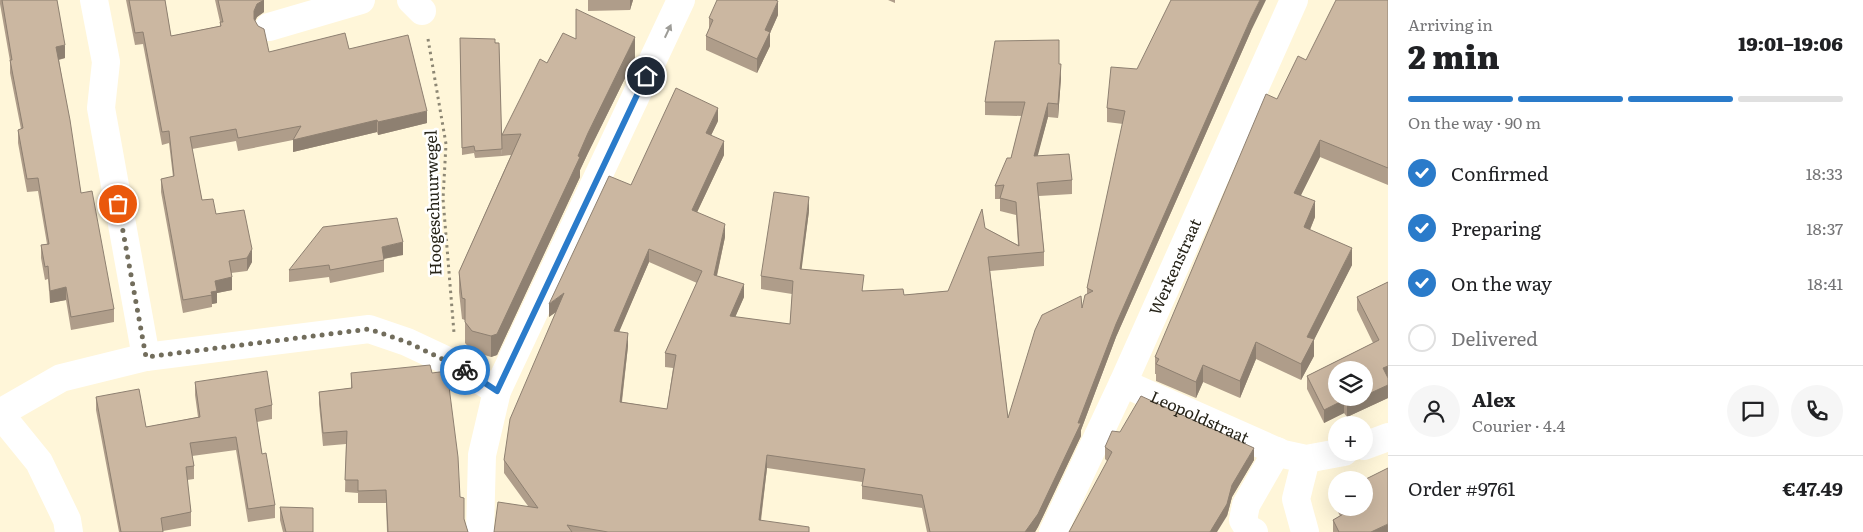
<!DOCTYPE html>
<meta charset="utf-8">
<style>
body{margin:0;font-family:Literata,serif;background:#f6f6f6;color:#202124;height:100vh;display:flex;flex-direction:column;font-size:19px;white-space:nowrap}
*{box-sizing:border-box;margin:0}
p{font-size:16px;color:#757577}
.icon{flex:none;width:28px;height:28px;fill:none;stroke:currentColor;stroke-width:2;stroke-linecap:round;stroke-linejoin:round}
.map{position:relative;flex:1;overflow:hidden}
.drawer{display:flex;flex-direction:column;background:#fff;width:475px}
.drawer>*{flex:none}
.buttons{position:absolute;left:1328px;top:361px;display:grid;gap:10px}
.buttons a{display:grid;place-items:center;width:45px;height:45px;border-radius:50%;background:#fff;box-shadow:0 5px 20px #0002;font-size:25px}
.pin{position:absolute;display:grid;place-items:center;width:42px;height:42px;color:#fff;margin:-21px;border:2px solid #fff;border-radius:50%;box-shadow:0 1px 5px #0007}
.courier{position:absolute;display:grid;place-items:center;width:50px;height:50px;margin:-25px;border:4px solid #2a7bca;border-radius:50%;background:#fff;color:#222;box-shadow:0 1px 6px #0007}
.head em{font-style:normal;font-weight:800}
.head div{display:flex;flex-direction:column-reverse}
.head{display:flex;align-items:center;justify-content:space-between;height:85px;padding:0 20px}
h1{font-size:32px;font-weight:800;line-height:38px}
.bar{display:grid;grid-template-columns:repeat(4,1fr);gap:8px 5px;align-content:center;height:60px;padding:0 20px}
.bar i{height:6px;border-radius:4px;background:#e0e0e0}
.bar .active{background:#2a7bca}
.bar p{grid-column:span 4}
.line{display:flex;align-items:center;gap:12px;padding:0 20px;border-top:1px solid #e0e0e0}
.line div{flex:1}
.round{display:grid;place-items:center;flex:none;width:52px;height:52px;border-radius:26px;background:#f6f6f6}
ol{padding:0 20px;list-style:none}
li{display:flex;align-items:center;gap:15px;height:55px}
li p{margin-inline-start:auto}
li .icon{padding:5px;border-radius:50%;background:#2a7bca;color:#fff;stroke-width:4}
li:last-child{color:#757577}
li i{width:28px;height:28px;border:2px solid #e0e0e0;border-radius:50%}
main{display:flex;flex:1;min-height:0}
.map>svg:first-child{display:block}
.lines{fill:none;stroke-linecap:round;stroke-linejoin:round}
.path{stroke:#8d8774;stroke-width:3;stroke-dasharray:2.5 4;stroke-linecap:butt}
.minor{stroke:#fff;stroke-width:28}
.wall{fill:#af9d8a;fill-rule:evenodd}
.shaded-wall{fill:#8e8071}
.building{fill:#cbb7a1;stroke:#8e8071;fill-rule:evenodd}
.oneway{fill:#9d9c97}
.done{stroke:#726d5c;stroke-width:5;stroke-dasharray:0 9}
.route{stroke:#2a7bca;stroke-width:6}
.labels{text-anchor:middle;stroke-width:5;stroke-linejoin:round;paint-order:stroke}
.street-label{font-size:16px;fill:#262318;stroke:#fff}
</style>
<main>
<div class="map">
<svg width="1388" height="532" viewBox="0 0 1388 532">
<rect width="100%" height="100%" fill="#fff6d9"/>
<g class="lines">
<path class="path" d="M 428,39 L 446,144 L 443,199 L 454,333"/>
<g class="minor">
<path d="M 94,0 L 106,62 L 101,108 L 146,357"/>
<path d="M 411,0 L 422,11"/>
<path d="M 269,27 L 361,0"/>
<path id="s1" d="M 1123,383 L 1283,454 L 1306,459 L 1344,452"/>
<path d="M 0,413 L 61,378 L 146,357 L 369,329 L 407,342 L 456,365 L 497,391"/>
<path d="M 0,414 L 39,462 L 67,520 L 69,532"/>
<path d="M 1364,446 L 1388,437"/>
<path d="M 480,532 L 482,455 L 497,391 L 681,0"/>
<path id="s2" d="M 1053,532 L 1123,383 L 1294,0"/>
<path d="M 1254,532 L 1249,530 L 1243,520 L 1246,505 L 1277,451"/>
<path d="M 1305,532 L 1296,499 L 1306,459"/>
</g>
</g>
<path class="wall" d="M 0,0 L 57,0 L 65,58 L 59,60 L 81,193 L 114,309 L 114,322 L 71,330 L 66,300 L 50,303 L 48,279 L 45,280 L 41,258 L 41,245 L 47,244 L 38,191 L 27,192 L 18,143 L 18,130 L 21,129 L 10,73 L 10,61 L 0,4 Z
M 126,0 L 165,0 L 171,36 L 220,26 L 220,22 L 215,0 L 264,0 L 264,12 L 257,17 L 255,21 L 269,52 L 349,49 L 427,123 L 378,135 L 377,132 L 293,152 L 293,140 L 238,151 L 236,141 L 192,149 L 202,200 L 216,214 L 252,262 L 247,271 L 231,273 L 232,290 L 217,293 L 217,303 L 212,304 L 212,307 L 183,313 L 161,192 L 161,179 L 173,177 L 169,143 L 162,145 L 143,44 L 135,45 Z
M 588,0 L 633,0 L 630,10 L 588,11 Z
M 888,0 L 895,0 L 895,3 Z
M 1388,0 L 1388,185 L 1320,157 L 1301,195 L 1315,217 L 1310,230 L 1352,265 L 1314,339 L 1314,356 L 1301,380 L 1256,359 L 1240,398 L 1203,382 L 1196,398 L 1156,381 L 1156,374 L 1155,374 L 1155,357 L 1277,99 L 1306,60 Z
M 778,15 L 770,33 L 770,46 L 757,73 L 706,50 L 706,36 L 709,29 L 709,18 Z
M 1251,31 L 1116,337 L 1081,430 L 1081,436 L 1038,527 L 1035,532 L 927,532 L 922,508 L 862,499 L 862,482 L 767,468 L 761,521 L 809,532 L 494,532 L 528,506 L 504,473 L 504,460 L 556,312 L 549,317 L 631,185 L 718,121 L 711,135 L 724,155 L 697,212 L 725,237 L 717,276 L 744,297 L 735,317 L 790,324 L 792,294 L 761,289 L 761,276 L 809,211 L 801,269 L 864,291 L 904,295 L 948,291 L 985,228 L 1018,245 L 1016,215 L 1000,211 L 1000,199 L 995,199 L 995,186 L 1011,158 L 1022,116 L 985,115 L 985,102 L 1059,64 L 1061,78 L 1058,118 L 1048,117 L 1037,156 L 1072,180 L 1072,194 L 1039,196 L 1044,252 L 1044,266 L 990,271 L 1008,418 L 1082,308 L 1087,294 L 1087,288 L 1123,124 L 1107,122 L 1107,108 L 1137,69 ZM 649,262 L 697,283 L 665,353 L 665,367 L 673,368 L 667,409 L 622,402 L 628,346 L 619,331 Z
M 460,38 L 499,43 L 502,156 L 475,158 L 474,153 L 462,155 Z
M 576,39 L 635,58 L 588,153 L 580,170 L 580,177 L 497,355 L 491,357 L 472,351 L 465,343 L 465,320 L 462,319 L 459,292 L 459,272 L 511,155 L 502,156 L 502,135 L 547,63 Z
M 403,255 L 384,259 L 384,272 L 330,283 L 329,277 L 289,282 L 289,270 Z
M 1388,282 L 1388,398 L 1347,417 L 1344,413 L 1324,423 L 1307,389 L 1307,376 L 1373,343 L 1357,310 L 1357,297 Z
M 351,373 L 460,497 L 464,519 L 468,532 L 387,532 L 386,503 L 358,503 L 358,493 L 345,492 L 346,444 L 323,446 L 319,404 L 319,392 L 351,388 Z
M 195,382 L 272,405 L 272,419 L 257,422 L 262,454 L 275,505 L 275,518 L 248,522 L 236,450 L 192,456 L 194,466 L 194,479 L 187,480 L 191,512 L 191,526 L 163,531 L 163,532 L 119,532 L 96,410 L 96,397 L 146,427 L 198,417 L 195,395 Z
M 1105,447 L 1254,460 L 1232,497 L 1227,516 L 1107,461 L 1105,459 Z
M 1336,494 L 1336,508 L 1364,508 L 1388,532 L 1333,532 L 1333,520 L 1340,516 L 1336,508 Z
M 280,507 L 313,532 L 283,532 L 280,520 Z"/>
<path class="shaded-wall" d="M 264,0 L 264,12 L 257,17 L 254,23 L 254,11 L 257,4 Z
M 630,0 L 633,0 L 630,10 Z
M 1260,0 L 1266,0 L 1251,31 L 1116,337 L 1081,430 L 1081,436 L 1038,527 L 1035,532 L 1025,532 L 1078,423 L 1116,324 L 1251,18 Z
M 778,1 L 778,15 L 770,33 L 770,46 L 757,73 L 757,59 L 765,30 Z
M 635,37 L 635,58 L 588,153 L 580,170 L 580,177 L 497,355 L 491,357 L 491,336 L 578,156 L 588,133 Z
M 65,45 L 65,58 L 56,60 L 56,47 Z
M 1061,64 L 1061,78 L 1058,118 L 1058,104 Z
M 1048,103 L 1048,117 L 1034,170 L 1034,156 Z
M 718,108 L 718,121 L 706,146 L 706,133 Z
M 427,111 L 427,123 L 378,135 L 378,122 Z
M 377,120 L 377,132 L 293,152 L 293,140 Z
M 1320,140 L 1320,157 L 1294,209 L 1294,193 Z
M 724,141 L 724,155 L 692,223 L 692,210 Z
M 809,197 L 809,211 L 800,282 L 800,269 Z
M 1315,201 L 1315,217 L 1304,244 L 1304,227 Z
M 725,224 L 725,237 L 714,288 L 714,275 Z
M 403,242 L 403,255 L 382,259 L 382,247 Z
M 1352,248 L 1352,265 L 1313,342 L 1314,339 L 1314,356 L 1301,380 L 1301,364 L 1307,337 Z
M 252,249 L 252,262 L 247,271 L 247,258 Z
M 649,249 L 649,262 L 614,344 L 614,331 Z
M 232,277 L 232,290 L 217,293 L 217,303 L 212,304 L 211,292 L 215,281 Z
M 744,284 L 744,297 L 730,329 L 730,316 Z
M 66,287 L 66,300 L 50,303 L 50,291 Z
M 564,293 L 564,306 L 549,317 L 549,304 Z
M 628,333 L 628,346 L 620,415 L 620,402 Z
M 1256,342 L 1256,359 L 1240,398 L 1240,381 Z
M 1203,365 L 1203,382 L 1196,398 L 1196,382 Z
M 1388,366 L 1388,379 L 1383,368 Z
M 1388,385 L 1388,398 L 1347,417 L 1347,405 L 1361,398 L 1364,398 L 1364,396 Z
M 1344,400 L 1344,413 L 1324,423 L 1324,410 Z
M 1254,448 L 1254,460 L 1232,497 L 1227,516 L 1217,532 L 1210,532 L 1232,485 Z
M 767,455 L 767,468 L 759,532 L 759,520 Z
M 1388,524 L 1388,532 L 1371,532 Z"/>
<path class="building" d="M 2,0 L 57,0 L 65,45 L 56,47 L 70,120 L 81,193 L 92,191 L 114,309 L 71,317 L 66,287 L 50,291 L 48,266 L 45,267 L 41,245 L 49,244 L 38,178 L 27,179 L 18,130 L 23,128 L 10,60 L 12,60 Z
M 129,0 L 165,0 L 171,36 L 221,26 L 220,22 L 223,22 L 218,0 L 264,0 L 257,4 L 254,11 L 254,19 L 258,26 L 264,29 L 269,52 L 345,33 L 349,49 L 408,35 L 427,111 L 378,122 L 377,120 L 293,140 L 301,126 L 238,138 L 236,129 L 190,137 L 202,200 L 213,199 L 216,214 L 244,210 L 252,249 L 247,258 L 229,261 L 232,277 L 215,281 L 217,291 L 211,292 L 212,295 L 183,300 L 161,179 L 174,176 L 169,131 L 162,132 L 143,32 L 135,33 Z
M 717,0 L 775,0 L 778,1 L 765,30 L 770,32 L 757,59 L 706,36 L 713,20 L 709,18 Z
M 1171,0 L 1260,0 L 1251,18 L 1116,324 L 1078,423 L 1081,423 L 1038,514 L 1025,532 L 930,532 L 922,495 L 862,486 L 865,469 L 767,455 L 759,520 L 809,527 L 809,532 L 608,532 L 567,525 L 572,532 L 494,532 L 498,502 L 538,508 L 504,460 L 510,419 L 564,293 L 549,304 L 609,176 L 631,185 L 676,88 L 718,108 L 706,133 L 724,141 L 692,210 L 725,224 L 714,275 L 744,284 L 730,316 L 790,324 L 793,281 L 761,276 L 774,192 L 809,197 L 800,269 L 864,275 L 862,291 L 903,289 L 904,295 L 948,291 L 982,209 L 985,228 L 1019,246 L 1016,202 L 1000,198 L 1004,185 L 995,186 L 1007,158 L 1011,158 L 1025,102 L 985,102 L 995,41 L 1059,40 L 1059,64 L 1061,64 L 1058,104 L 1048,103 L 1034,156 L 1069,154 L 1072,180 L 1037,183 L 1044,252 L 988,257 L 1008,418 L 1035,330 L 1042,315 L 1081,296 L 1082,308 L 1085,295 L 1093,291 L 1087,288 L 1125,111 L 1107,108 L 1111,67 L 1137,69 ZM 649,249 L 702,271 L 665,353 L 676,355 L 667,409 L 620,402 L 628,333 L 614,331 Z
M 1336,0 L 1388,0 L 1388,168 L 1320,140 L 1294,193 L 1315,201 L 1304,227 L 1352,248 L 1307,337 L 1314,339 L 1301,364 L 1256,342 L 1240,381 L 1203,365 L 1196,382 L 1156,364 L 1159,359 L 1155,357 L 1266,94 L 1277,99 L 1298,56 L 1306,60 Z
M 576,9 L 635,37 L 588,133 L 578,156 L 580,157 L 497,334 L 491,336 L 472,331 L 465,322 L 465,299 L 462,298 L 459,272 L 521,134 L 502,135 L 540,59 L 547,63 L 563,33 L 576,39 Z
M 460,38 L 495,39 L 495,43 L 499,43 L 502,149 L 475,151 L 474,146 L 462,148 Z
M 397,218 L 403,242 L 382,247 L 384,260 L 330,270 L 329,265 L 289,270 L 323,227 Z
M 1388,282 L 1388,366 L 1383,368 L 1388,378 L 1388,385 L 1364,396 L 1364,370 L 1336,370 L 1336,398 L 1361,398 L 1347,405 L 1344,400 L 1324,410 L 1307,376 L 1379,340 L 1357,297 Z
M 430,365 L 432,373 L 447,371 L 458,457 L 460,497 L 464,498 L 464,519 L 468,532 L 388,532 L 386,490 L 358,491 L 358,480 L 345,480 L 347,431 L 323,433 L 319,392 L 352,388 L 351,373 Z
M 267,371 L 272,405 L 255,409 L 262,454 L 266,453 L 275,505 L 248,509 L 236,437 L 190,443 L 194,466 L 186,467 L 191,512 L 161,518 L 163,532 L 121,532 L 96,397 L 139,389 L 146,427 L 200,417 L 195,382 Z
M 1141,396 L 1254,448 L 1232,485 L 1227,504 L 1210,532 L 1069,532 L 1112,452 L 1105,447 L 1112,431 L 1120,432 Z
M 1388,468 L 1388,524 L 1371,532 L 1339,532 L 1333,520 L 1345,513 L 1342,508 L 1364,508 L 1364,480 Z
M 280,507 L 313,508 L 313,532 L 286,532 Z"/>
<defs><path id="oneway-solid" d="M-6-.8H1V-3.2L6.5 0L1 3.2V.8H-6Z" transform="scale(1.25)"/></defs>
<use class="oneway" href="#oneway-solid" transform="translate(668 31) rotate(-65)"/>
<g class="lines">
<path class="done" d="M 118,204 L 146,357 L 369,329 L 407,342 L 465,370"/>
<path class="route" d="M 465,370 L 497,391 L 646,76"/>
</g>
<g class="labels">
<g class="street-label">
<text transform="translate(433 203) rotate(-92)" y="6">Hoogeschuurwegel</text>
<text dy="6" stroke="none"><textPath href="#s2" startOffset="292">Werkenstraat</textPath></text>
<text dy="6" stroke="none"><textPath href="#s1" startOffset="84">Leopoldstraat</textPath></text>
</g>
</g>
</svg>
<div class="buttons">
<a><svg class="icon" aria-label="layers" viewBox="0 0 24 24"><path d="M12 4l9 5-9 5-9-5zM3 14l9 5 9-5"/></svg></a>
<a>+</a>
<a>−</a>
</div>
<div class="pin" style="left:118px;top:204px;background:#ea580c"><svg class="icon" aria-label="bag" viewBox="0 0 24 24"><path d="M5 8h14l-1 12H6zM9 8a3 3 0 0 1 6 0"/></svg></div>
<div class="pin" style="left:646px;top:76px;background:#1f2937"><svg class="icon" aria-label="home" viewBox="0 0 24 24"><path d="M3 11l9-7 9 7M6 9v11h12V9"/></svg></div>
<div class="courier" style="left:465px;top:370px"><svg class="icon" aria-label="bike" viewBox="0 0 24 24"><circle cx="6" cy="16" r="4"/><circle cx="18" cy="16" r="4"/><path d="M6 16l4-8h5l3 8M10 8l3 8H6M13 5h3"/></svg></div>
</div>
<section class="drawer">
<div class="head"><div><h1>2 min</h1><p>Arriving in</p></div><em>19:01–19:06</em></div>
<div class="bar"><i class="active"></i><i class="active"></i><i class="active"></i><i></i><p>On the way · 90 m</p></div>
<ol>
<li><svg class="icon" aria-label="check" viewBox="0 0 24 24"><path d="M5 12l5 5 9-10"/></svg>Confirmed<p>18:33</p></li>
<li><svg class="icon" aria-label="check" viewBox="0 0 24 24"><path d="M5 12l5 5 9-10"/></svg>Preparing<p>18:37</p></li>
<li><svg class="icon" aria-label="check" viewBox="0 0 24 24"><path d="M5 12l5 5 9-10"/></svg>On the way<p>18:41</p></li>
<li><i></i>Delivered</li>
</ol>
<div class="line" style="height:90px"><a class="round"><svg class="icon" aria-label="person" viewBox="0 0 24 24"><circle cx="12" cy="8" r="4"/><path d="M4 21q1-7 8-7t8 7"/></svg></a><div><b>Alex</b><p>Courier · 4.4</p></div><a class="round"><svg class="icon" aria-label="chat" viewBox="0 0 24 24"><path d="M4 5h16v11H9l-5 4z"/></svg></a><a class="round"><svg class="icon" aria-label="phone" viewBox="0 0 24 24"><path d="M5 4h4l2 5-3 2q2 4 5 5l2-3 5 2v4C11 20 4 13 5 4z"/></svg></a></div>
<div class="line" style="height:65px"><div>Order #9761</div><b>€47.49</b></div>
</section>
</main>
